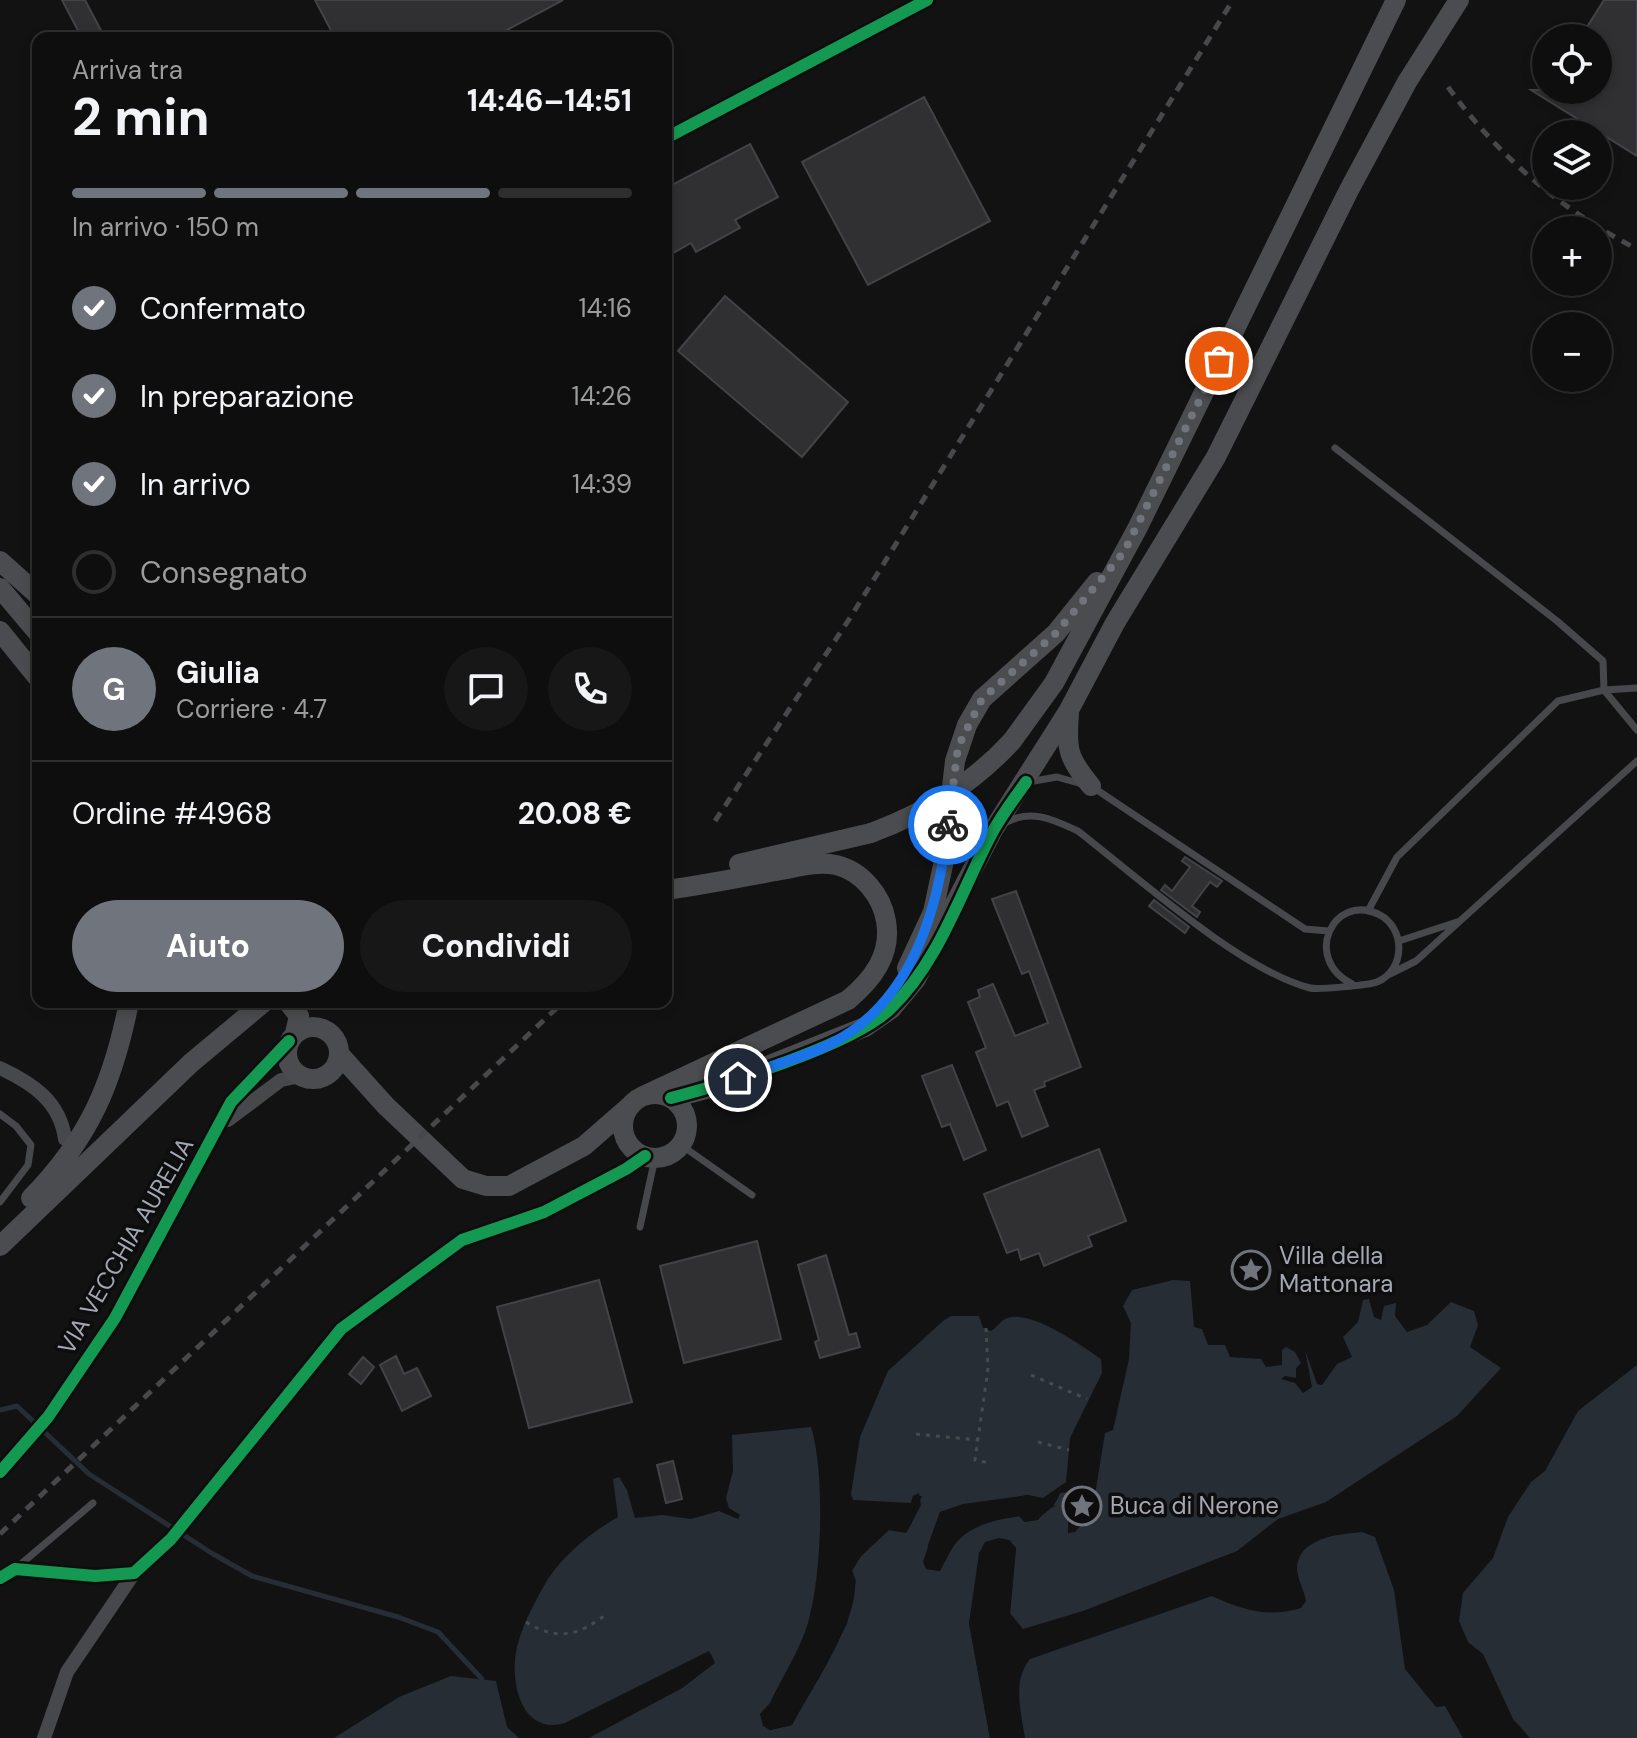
<!DOCTYPE html>
<html lang="it">
<meta charset="utf-8">
<style>
body{margin:0;font-family:"DM Sans",sans-serif;background:#171717;color:#f1f3f6;height:100vh;display:flex;flex-direction:column;font-size:30px;white-space:nowrap}
*{box-sizing:border-box;margin:0}
p{font-size:26px;color:#9b9c9e}
.icon{flex:none;width:44px;height:44px;fill:none;stroke:currentColor;stroke-width:2;stroke-linecap:round;stroke-linejoin:round}
.map{position:relative;flex:1;overflow:hidden}
.details{position:absolute;left:32px;top:32px;width:640px;height:976px;display:flex;flex-direction:column;background:#0e0e0e;border-radius:16px;box-shadow:0 4px 12px #0003,0 0 0 2px #2e2e2e}
.details>*{flex:none}
.fabs{position:absolute;left:1532px;top:24px;display:grid;gap:16px}
.fabs a{display:grid;place-items:center;width:80px;height:80px;border-radius:50%;background:#0e0e0e;box-shadow:0 4px 12px #0003,0 0 0 2px #2e2e2e;font-size:40px}
.pin{position:absolute;display:grid;place-items:center;width:68px;height:68px;color:#fff;margin:-34px;border:4px solid #fff;border-radius:50%;box-shadow:0 2px 8px #0007}
.courier{position:absolute;display:grid;place-items:center;width:80px;height:80px;margin:-40px;border:6px solid #1a73e8;border-radius:50%;background:#fff;color:#222;box-shadow:0 2px 10px #0007}
.headline em{font-style:normal;font-weight:700}
.headline div{display:flex;flex-direction:column-reverse}
.headline{display:flex;align-items:center;justify-content:space-between;height:136px;padding:0 40px}
h1{font-size:52px;font-weight:700;line-height:60px}
.bar{display:grid;grid-template-columns:repeat(4,1fr);gap:12px 8px;align-content:center;height:96px;padding:0 40px}
.bar i{height:10px;border-radius:6px;background:#2e2e2e}
.bar .selected{background:#70747c}
.bar p{grid-column:span 4}
.line{display:flex;align-items:center;gap:20px;padding:0 40px;border-top:2px solid #2e2e2e}
.line div{flex:1}
.round{display:grid;place-items:center;flex:none;width:84px;height:84px;border-radius:42px;background:#171717}
ol{padding:0 40px;list-style:none}
li{display:flex;align-items:center;gap:24px;height:88px}
li p{margin-inline-start:auto}
li .icon{padding:8px;border-radius:50%;background:#70747c;color:#fff;stroke-width:4}
li:last-child{color:#9b9c9e}
li i{width:44px;height:44px;border:4px solid #2e2e2e;border-radius:50%}
.action{display:flex;gap:16px;margin-top:auto;padding:16px 40px}
.action a{flex:1;height:92px;border-radius:48px;background:#70747c;color:#fff;font-size:32px;font-weight:700;line-height:92px;text-align:center}
.action a+a{background:#171717;color:#f1f3f6}
.map>svg:first-child{display:block}
.water{fill:#262d34}
.pier{fill:#121213}
.lines{fill:none;stroke-linecap:round;stroke-linejoin:round}
.stream{stroke:#262d34;stroke-width:5}
.building{fill:#303032;stroke:#424346;stroke-width:2}
.path{stroke:#484a4d;stroke-width:3;stroke-dasharray:4 6;stroke-linecap:butt}
.lane{stroke:#47484b;stroke-width:7}
.street{stroke:#47484b;stroke-width:14}
.secondary{stroke:#4b4c4f;stroke-width:20}
.rail{stroke:#47484b;stroke-width:5;stroke-dasharray:10 8;stroke-linecap:butt}
.secondary-bridge{stroke:#4b4c4f;stroke-width:20}
.cycleway-casing{stroke:#0d0d0e;stroke-width:17}
.cycleway{stroke:#139951;stroke-width:12}
.done{stroke:#70747c;stroke-width:8;stroke-dasharray:0 14.4}
.route{stroke:#1a73e8;stroke-width:10}
.labels{text-anchor:middle;stroke-width:7;stroke-linejoin:round;paint-order:stroke}
.street-label{font-size:24px;fill:#a3a8b4;stroke:#0d0d0e}
.poi-label{font-size:24px;fill:#a3a8b4;stroke:#0d0d0e;text-anchor:start}
</style>
<div class="map">
<svg width="1637" height="1738" viewBox="0 0 1637 1738">
<rect width="100%" height="100%" fill="#121213"/>
<path class="water" d="M 1173,1280 L 1190,1281 L 1194,1327 L 1202,1329 L 1208,1345 L 1225,1345 L 1230,1357 L 1261,1359 L 1266,1367 L 1282,1365 L 1282,1350 L 1286,1347 L 1295,1352 L 1301,1363 L 1296,1368 L 1296,1378 L 1285,1376 L 1281,1379 L 1295,1383 L 1303,1393 L 1312,1387 L 1305,1350 L 1317,1384 L 1322,1385 L 1337,1364 L 1352,1357 L 1343,1337 L 1358,1322 L 1363,1300 L 1369,1299 L 1374,1317 L 1381,1320 L 1384,1306 L 1396,1303 L 1395,1316 L 1407,1332 L 1427,1325 L 1451,1302 L 1474,1311 L 1478,1325 L 1470,1347 L 1501,1368 L 1457,1416 L 1326,1502 L 1278,1519 L 1237,1551 L 1083,1611 L 1023,1629 L 1010,1613 L 1016,1548 L 1009,1540 L 985,1542 L 969,1623 L 990,1738 L 589,1738 L 682,1688 L 714,1663 L 709,1651 L 565,1723 C 521,1736 509,1681 517,1647 C 522,1626 534,1603 545,1584 C 560,1558 591,1532 618,1517 L 613,1479 L 619,1477 L 627,1490 L 635,1518 L 662,1515 L 691,1519 L 719,1511 L 738,1519 L 740,1515 L 729,1508 L 726,1498 L 733,1471 L 732,1435 L 811,1427 C 825,1472 822,1572 809,1619 C 802,1647 782,1677 770,1703 L 760,1714 L 770,1730 L 792,1725 C 810,1691 869,1606 852,1571 L 864,1551 L 889,1530 L 906,1533 L 922,1496 L 913,1496 L 911,1503 L 853,1500 L 851,1494 L 860,1437 L 888,1371 L 943,1321 L 951,1316 L 979,1316 L 983,1328 L 991,1331 C 999,1326 1002,1318 1011,1317 C 1036,1313 1081,1345 1101,1359 L 1102,1373 L 1070,1438 L 1066,1482 L 1043,1498 L 1028,1495 L 940,1512 L 928,1545 L 926,1569 L 940,1571 C 957,1530 977,1523 1019,1516 L 1025,1522 C 1041,1519 1055,1508 1060,1493 L 1069,1492 L 1068,1533 L 1075,1532 L 1092,1513 L 1105,1433 L 1113,1430 L 1129,1359 L 1131,1323 L 1123,1306 L 1132,1290 Z
M 1637,1365 L 1637,1738 L 1530,1738 L 1513,1719 L 1483,1654 L 1468,1642 L 1459,1621 L 1463,1593 L 1493,1558 L 1508,1517 L 1531,1482 L 1545,1471 L 1578,1411 Z
M 1362,1532 L 1375,1537 L 1394,1590 L 1405,1669 L 1436,1707 L 1445,1706 L 1463,1738 L 1025,1738 C 1021,1711 1012,1681 1030,1659 L 1212,1596 C 1243,1610 1268,1618 1301,1608 L 1306,1601 C 1304,1590 1298,1580 1297,1570 C 1296,1538 1339,1534 1362,1532 Z
M 451,1676 L 496,1681 L 507,1727 L 519,1738 L 334,1738 L 399,1697 Z"/>
<path class="pier" d="M 919,1493 L 921,1505 L 907,1532 L 889,1530 L 856,1561 L 852,1571 L 856,1581 L 847,1624 L 792,1725 L 770,1730 L 763,1726 L 760,1714 L 768,1706 L 770,1708 L 764,1715 L 766,1723 L 771,1726 L 789,1722 L 844,1623 L 852,1581 L 848,1571 L 853,1559 L 886,1526 L 903,1527 L 917,1503 L 918,1498 L 910,1507 L 913,1496 Z
M 1028,1495 L 1046,1502 L 1028,1499 L 943,1515 L 928,1566 L 937,1567 L 956,1533 L 989,1517 L 1019,1512 L 1026,1517 L 1035,1516 L 1046,1505 L 1056,1506 L 1047,1509 L 1038,1520 L 1025,1522 L 1019,1516 L 991,1520 L 958,1537 L 940,1571 L 926,1569 L 923,1562 L 940,1512 L 963,1504 Z
M 999,1538 L 1009,1540 L 1016,1548 L 1010,1613 L 1007,1609 L 1012,1550 L 999,1542 L 987,1546 L 983,1554 L 973,1623 L 993,1738 L 990,1738 L 969,1623 L 979,1553 L 985,1542 Z
M 711,1654 L 715,1663 L 682,1688 L 585,1738 L 679,1685 L 710,1662 L 707,1656 Z"/>
<g class="lines">
<path class="stream" d="M 0,1410 L 17,1406 L 89,1474 L 213,1554 L 252,1576 L 398,1617 L 438,1632 L 482,1679"/>
</g>
<path class="building" d="M 62,0 L 85,0 L 105,38 L 82,38 Z
M 315,0 L 563,0 L 492,38 L 335,38 Z
M 1604,0 L 1637,0 L 1637,156 L 1531,90 L 1598,90 L 1598,38 L 1580,38 Z
M 924,97 L 990,221 L 868,285 L 802,162 Z
M 750,144 L 778,197 L 735,220 L 740,228 L 696,252 L 691,243 L 666,257 L 666,188 Z
M 725,296 L 848,402 L 802,457 L 678,351 Z
M 1185,857 L 1222,881 L 1217,887 L 1210,882 L 1192,906 L 1200,912 L 1197,917 L 1161,890 L 1165,885 L 1172,891 L 1190,867 L 1182,861 Z
M 1016,891 L 1081,1067 L 1044,1082 L 1045,1086 L 1034,1090 L 1048,1126 L 1022,1137 L 1008,1101 L 997,1106 L 976,1052 L 986,1048 L 968,1002 L 980,997 L 978,990 L 993,984 L 1015,1036 L 1048,1023 L 1029,971 L 1022,974 L 992,899 Z
M 1154,900 L 1189,927 L 1185,933 L 1149,906 Z
M 952,1065 L 986,1150 L 964,1160 L 950,1124 L 942,1127 L 922,1076 Z
M 1099,1149 L 1126,1221 L 1088,1236 L 1092,1246 L 1044,1266 L 1039,1253 L 1021,1260 L 1018,1249 L 1007,1253 L 984,1194 Z
M 757,1241 L 781,1339 L 684,1363 L 660,1266 Z
M 826,1255 L 849,1335 L 856,1333 L 860,1347 L 820,1358 L 815,1342 L 819,1340 L 798,1265 Z
M 599,1280 L 632,1402 L 529,1428 L 497,1307 Z
M 396,1356 L 404,1374 L 417,1368 L 431,1396 L 402,1411 L 380,1365 Z
M 363,1357 L 374,1367 L 361,1384 L 349,1374 Z
M 673,1461 L 682,1499 L 666,1503 L 657,1465 Z"/>
<g class="lines">
<path class="path" d="M 986,1328 L 988,1369 L 975,1460 L 989,1463
M 1031,1375 L 1087,1399
M 916,1434 L 978,1440
M 1038,1442 L 1069,1450
M 526,1622 C 558,1642 580,1635 608,1613"/>
<path class="lane" d="M 1335,448 L 1557,621 L 1603,661 L 1604,690 L 1558,701 L 1397,857 L 1368,911
M 1637,688 L 1604,690 L 1637,730
M 1028,782 L 1057,777 L 1082,784
M 1094,788 L 1305,929 L 1328,931
M 1005,823 C 1031,808 1054,820 1078,831 C 1137,877 1242,971 1310,988 C 1318,990 1369,985 1377,982 C 1406,970 1406,927 1378,914 C 1333,893 1302,959 1352,984
M 1460,921 L 1637,761
M 1390,974 L 1416,961 L 1460,921 L 1399,941
M 0,1114 L 16,1126 L 31,1145 L 28,1165 L 0,1202
M 681,1145 L 752,1195
M 640,1227 L 655,1158
M 15,1569 L 93,1503"/>
<path class="street" d="M 666,138 L 927,0
M 0,1068 C 32,1083 60,1101 65,1139
M 228,1120 L 281,1080 L 301,1076
M 0,1472 L 48,1417 L 115,1318 L 231,1102 L 289,1041
M 0,1578 L 15,1569 L 95,1576 L 134,1573 L 171,1539 L 341,1329 L 462,1240 L 544,1212 L 626,1169 L 645,1156
M 44,1738 L 67,1672 L 134,1573"/>
<path class="secondary" d="M 0,561 L 38,595
M 0,588 L 38,633
M 0,631 L 38,678
M 1069,714 C 1066,750 1068,758 1091,786
M 1012,741 L 1054,683 L 1138,527 L 1396,0
M 739,864 L 871,833
M 907,968 L 933,912 L 943,865 L 955,761 L 967,725 L 982,699 L 1056,633 L 1097,582
M 288,1002 L 299,1016 L 295,1033
M287 1053a26 26 0 1 1 52 0a26 26 0 1 1-52 0Z
M 340,1055 L 386,1106 L 463,1179 L 486,1186 L 509,1186 L 584,1146 L 631,1105
M623 1126a32 32 0 1 1 64 0a32 32 0 1 1-64 0Z
M 641,1097 L 848,1000 C 872,980 892,955 886,921 C 882,896 862,871 836,865 C 815,861 795,868 775,871 C 739,878 702,885 666,890
M 671,1098 L 714,1087 L 865,1027 L 891,1009 L 916,979 L 993,830 L 1069,710 L 1115,623 L 1216,457 L 1349,190 L 1407,82 L 1459,0
M 31,1198 C 89,1139 113,1083 129,1002
M 0,1246 L 191,1063 L 264,1002"/>
<path class="rail" d="M 1448,87 C 1498,156 1561,210 1637,249
M 715,821 L 850,618 L 1233,0
M 0,1534 L 563,1002"/>
<path class="secondary-bridge" d="M 871,833 C 927,812 971,785 1012,741"/>
<defs>
<path id="cycleway" d="M 666,138 L 927,0
M 671,1098 C 724,1084 854,1045 891,1008 C 939,962 961,891 992,833 C 1001,816 1014,799 1026,782
M 0,1472 L 48,1417 L 115,1318 L 231,1102 L 289,1041
M 0,1578 L 15,1569 L 95,1576 L 134,1573 L 171,1539 L 341,1329 L 462,1240 L 544,1212 L 626,1169 L 645,1156"/>
</defs>
<use href="#cycleway" class="cycleway-casing"/>
<use href="#cycleway" class="cycleway"/>
</g>
<g class="lines">
<path class="done" d="M 948,825 L 958,747 L 982,699 L 1056,633 L 1124,552 L 1219,361"/>
<path class="route" d="M 738,1078 C 770,1066 807,1057 836,1041 C 914,998 939,906 948,825"/>
</g>
<defs>
<symbol id="sight-ring" viewBox="-11 -11 22 22"><circle r="9.5" fill="#0d0d0e" stroke="#70747c" stroke-width="1.5"/><path d="M0-6L1.8-2.2L6-1.7L2.9 1.2L3.7 5.4L0 3.3L-3.7 5.4L-2.9 1.2L-6-1.7L-1.8-2.2Z" fill="#70747c"/></symbol>
</defs>
<g fill-rule="evenodd">
<use href="#sight-ring" x="1229" y="1248" width="44" height="44"/>
<use href="#sight-ring" x="1060" y="1484" width="44" height="44"/>
</g>
<g class="labels">
<g class="street-label">
<text transform="translate(126 1246) rotate(-60)" y="8">VIA VECCHIA AURELIA</text>
</g>
<g class="poi-label">
<text x="1279" y="1264">Villa della<tspan x="1279" dy="28">Mattonara</tspan></text>
<text x="1110" y="1514">Buca di Nerone</text>
</g>
</g>
</svg>
<div class="fabs">
<a><svg class="icon" aria-label="locate" viewBox="0 0 24 24"><circle cx="12" cy="12" r="6"/><path d="M12 2v4M12 18v4M2 12h4M18 12h4"/></svg></a>
<a><svg class="icon" aria-label="layers" viewBox="0 0 24 24"><path d="M12 4l9 5-9 5-9-5zM3 14l9 5 9-5"/></svg></a>
<a>+</a>
<a>−</a>
</div>
<div class="pin" style="left:1219px;top:361px;background:#ea580c"><svg class="icon" aria-label="bag" viewBox="0 0 24 24"><path d="M5 8h14l-1 12H6zM9 8a3 3 0 0 1 6 0"/></svg></div>
<div class="pin" style="left:738px;top:1078px;background:#1f2937"><svg class="icon" aria-label="home" viewBox="0 0 24 24"><path d="M3 11l9-7 9 7M6 9v11h12V9"/></svg></div>
<div class="courier" style="left:948px;top:825px"><svg class="icon" aria-label="bike" viewBox="0 0 24 24"><circle cx="6" cy="16" r="4"/><circle cx="18" cy="16" r="4"/><path d="M6 16l4-8h5l3 8M10 8l3 8H6M13 5h3"/></svg></div>
<section class="details">
<div class="headline"><div><h1>2 min</h1><p>Arriva tra</p></div><em>14:46–14:51</em></div>
<div class="bar"><i class="selected"></i><i class="selected"></i><i class="selected"></i><i></i><p>In arrivo · 150 m</p></div>
<ol>
<li><svg class="icon" aria-label="check" viewBox="0 0 24 24"><path d="M5 12l5 5 9-10"/></svg>Confermato<p>14:16</p></li>
<li><svg class="icon" aria-label="check" viewBox="0 0 24 24"><path d="M5 12l5 5 9-10"/></svg>In preparazione<p>14:26</p></li>
<li><svg class="icon" aria-label="check" viewBox="0 0 24 24"><path d="M5 12l5 5 9-10"/></svg>In arrivo<p>14:39</p></li>
<li><i></i>Consegnato</li>
</ol>
<div class="line" style="height:144px"><b class="round" style="background:#70747c;color:#fff">G</b><div><b>Giulia</b><p>Corriere · 4.7</p></div><a class="round"><svg class="icon" aria-label="chat" viewBox="0 0 24 24"><path d="M4 5h16v11H9l-5 4z"/></svg></a><a class="round"><svg class="icon" aria-label="phone" viewBox="0 0 24 24"><path d="M5 4h4l2 5-3 2q2 4 5 5l2-3 5 2v4C11 20 4 13 5 4z"/></svg></a></div>
<div class="line" style="height:104px"><div>Ordine #4968</div><b>20.08 €</b></div>
<div class="action"><a>Aiuto</a><a>Condividi</a></div>
</section>
</div>
